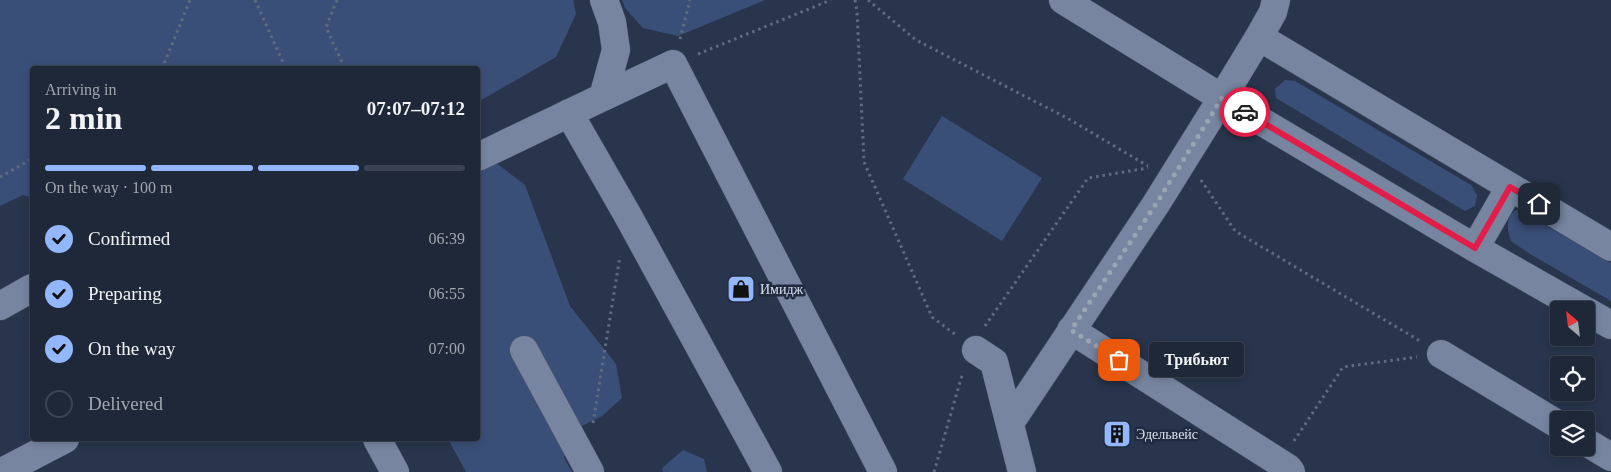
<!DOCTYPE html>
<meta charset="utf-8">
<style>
body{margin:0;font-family:"Times New Roman",serif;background:#273041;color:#f1f3f6;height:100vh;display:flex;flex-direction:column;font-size:19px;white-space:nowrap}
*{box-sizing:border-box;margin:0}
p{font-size:16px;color:#a1a6ae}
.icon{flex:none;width:28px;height:28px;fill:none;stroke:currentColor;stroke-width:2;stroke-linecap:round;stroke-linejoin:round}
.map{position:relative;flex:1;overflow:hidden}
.sheet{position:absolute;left:30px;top:66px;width:450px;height:375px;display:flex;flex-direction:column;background:#1f2839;border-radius:5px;box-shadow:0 2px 8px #0003,0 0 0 1px #3c4453}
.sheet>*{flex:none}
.needle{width:32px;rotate:332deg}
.controls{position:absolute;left:1550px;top:301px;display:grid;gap:10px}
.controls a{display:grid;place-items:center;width:45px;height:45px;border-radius:5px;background:#1f2839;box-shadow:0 2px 8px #0003,0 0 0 1px #3c4453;font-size:25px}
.pin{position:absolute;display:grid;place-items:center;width:42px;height:42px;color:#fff;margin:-21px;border-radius:10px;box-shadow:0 2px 8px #0006}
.courier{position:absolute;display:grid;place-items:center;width:50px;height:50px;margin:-25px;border:4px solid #e11d48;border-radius:50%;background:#fff;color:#222;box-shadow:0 1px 6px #0007}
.bubble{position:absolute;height:35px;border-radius:5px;background:#1f2839;box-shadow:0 2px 8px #0003,0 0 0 1px #3c4453;font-size:16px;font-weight:600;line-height:35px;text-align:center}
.overview em{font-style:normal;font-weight:600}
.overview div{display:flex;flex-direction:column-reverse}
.overview{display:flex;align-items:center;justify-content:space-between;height:85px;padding:0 15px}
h1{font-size:32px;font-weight:600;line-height:38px}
.bar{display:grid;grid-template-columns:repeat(4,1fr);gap:8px 5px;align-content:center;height:60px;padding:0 15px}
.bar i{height:6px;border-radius:4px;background:#3c4453}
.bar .current{background:#93b7fd}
.bar p{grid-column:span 4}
ol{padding:0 15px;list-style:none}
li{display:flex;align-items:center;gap:15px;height:55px}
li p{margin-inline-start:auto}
li .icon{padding:5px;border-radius:50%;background:#93b7fd;color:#111;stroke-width:4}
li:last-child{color:#a1a6ae}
li i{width:28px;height:28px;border:2px solid #3c4453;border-radius:50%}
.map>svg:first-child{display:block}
.green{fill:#3a4f78}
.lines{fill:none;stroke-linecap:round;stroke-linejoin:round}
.minor-casing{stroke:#495367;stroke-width:29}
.path{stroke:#606b7f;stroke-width:3;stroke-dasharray:2.5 4;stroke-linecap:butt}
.minor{stroke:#7785a0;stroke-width:28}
.done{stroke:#9ba4b5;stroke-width:5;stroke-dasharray:0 9}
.route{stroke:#e11d48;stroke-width:6}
.labels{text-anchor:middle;stroke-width:5;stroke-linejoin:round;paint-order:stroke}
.poi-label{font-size:14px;fill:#d8e0ee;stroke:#202b41;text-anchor:start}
</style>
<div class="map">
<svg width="1611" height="472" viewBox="0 0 1611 472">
<rect width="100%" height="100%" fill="#29354c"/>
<path class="green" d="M 0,0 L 573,0 L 576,14 L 556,57 L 478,102 L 478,69 L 32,69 L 32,198 L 23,195 L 0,206 Z
M 622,0 L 765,0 L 678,36 L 643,28 L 625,8 Z
M 1285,80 L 1295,81 L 1471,185 L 1477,195 L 1475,206 L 1465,211 L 1276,98 L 1275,89 Z
M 942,116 L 1042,178 L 1002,241 L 903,179 Z
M 496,163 L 525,185 L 570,306 L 616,364 L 622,398 L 602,416 L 574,430 L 564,458 L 572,472 L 466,472 L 448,439 L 478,439 L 478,172 Z
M 1516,210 L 1519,210 L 1611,263 L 1611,301 L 1530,254 L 1511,241 C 1507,230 1505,218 1516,210 Z
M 683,450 L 704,459 L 707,472 L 663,472 L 662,468 Z"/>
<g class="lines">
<defs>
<path id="minor" d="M 1063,0 L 1222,98 L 1259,37 L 1611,247
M 1259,37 L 1273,12 L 1276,0
M 603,97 L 673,64 L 883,472
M 569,113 L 627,214 L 768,472
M 478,157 L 603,97 L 616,50 L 612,22 L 604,0
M 1475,248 L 1510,187
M 0,306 L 32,288
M 1586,311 L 1611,325
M 1071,330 L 1288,468 L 1291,472
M 524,350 L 590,472
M 976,350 L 994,362 L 1022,472
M 1441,354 L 1559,425
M 1010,423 L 1156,204 L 1222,98 L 1475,248 L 1584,310
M 377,439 L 395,472
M 1586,442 L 1611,457
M 2,472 L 65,439"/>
</defs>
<use href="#minor" class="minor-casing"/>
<path class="path" d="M 255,0 L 286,69
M 337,0 L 326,27 L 345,69
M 855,0 L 857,11 L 864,162 L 932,317 L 956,335
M 868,0 L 916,40 L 1067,118 L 1148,166
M 680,39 L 690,0
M 698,54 L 831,0
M 162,69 L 190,0
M 0,177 L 32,159
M 1201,180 L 1235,231 L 1420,341
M 985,326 L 1088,178 L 1148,168
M 593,423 L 620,256
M 1294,441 L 1343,367 L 1417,357
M 934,472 L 963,372"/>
<use href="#minor" class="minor"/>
</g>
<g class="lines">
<path class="done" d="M 1119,360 L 1071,330 L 1156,204 L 1222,98 L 1245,112"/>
<path class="route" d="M 1245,112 L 1475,248 L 1510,187 L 1539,204"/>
</g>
<defs>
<symbol id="shop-square" viewBox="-11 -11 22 22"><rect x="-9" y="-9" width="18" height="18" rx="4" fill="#93b7fd" stroke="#202b41"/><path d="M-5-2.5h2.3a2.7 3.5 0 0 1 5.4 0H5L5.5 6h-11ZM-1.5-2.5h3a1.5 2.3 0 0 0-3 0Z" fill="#111"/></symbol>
<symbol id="building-square" viewBox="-11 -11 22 22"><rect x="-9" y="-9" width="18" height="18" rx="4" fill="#93b7fd" stroke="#202b41"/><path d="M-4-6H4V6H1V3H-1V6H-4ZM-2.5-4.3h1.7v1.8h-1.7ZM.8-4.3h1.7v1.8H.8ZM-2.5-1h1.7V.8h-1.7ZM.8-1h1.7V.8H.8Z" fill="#111"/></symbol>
</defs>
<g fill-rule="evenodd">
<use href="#shop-square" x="725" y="273" width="32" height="32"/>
<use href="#building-square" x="1101" y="418" width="32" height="32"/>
</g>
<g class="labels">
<g class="poi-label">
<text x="760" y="294">Имидж</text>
<text x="1136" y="439">Эдельвейс</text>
</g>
</g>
</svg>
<div class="controls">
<a><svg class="needle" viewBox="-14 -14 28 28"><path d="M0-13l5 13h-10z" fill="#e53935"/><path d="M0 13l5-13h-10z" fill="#a1a6ae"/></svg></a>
<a><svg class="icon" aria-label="locate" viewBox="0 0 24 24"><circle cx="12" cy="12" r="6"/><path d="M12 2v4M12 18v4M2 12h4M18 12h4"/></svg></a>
<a><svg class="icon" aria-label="layers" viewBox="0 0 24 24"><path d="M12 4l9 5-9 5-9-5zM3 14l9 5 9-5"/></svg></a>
</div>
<div class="pin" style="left:1119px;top:360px;background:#ea580c"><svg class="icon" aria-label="bag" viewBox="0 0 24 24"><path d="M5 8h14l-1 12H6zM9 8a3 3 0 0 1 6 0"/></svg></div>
<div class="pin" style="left:1539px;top:204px;background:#1f2937"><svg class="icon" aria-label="home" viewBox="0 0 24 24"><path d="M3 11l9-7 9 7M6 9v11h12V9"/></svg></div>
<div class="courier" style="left:1245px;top:112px"><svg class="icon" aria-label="car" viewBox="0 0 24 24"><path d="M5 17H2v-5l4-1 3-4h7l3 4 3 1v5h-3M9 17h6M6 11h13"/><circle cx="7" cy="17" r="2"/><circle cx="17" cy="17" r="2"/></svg></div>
<div class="bubble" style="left:1149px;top:342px;width:95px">Трибьют</div>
<section class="sheet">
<div class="overview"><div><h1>2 min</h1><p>Arriving in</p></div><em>07:07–07:12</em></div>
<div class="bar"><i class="current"></i><i class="current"></i><i class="current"></i><i></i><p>On the way · 100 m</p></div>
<ol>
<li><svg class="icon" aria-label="check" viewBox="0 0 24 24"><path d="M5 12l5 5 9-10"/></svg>Confirmed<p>06:39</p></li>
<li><svg class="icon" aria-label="check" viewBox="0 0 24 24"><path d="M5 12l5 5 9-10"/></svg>Preparing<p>06:55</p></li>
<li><svg class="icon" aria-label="check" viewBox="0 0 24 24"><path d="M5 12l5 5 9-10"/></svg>On the way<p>07:00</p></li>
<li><i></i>Delivered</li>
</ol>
</section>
</div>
